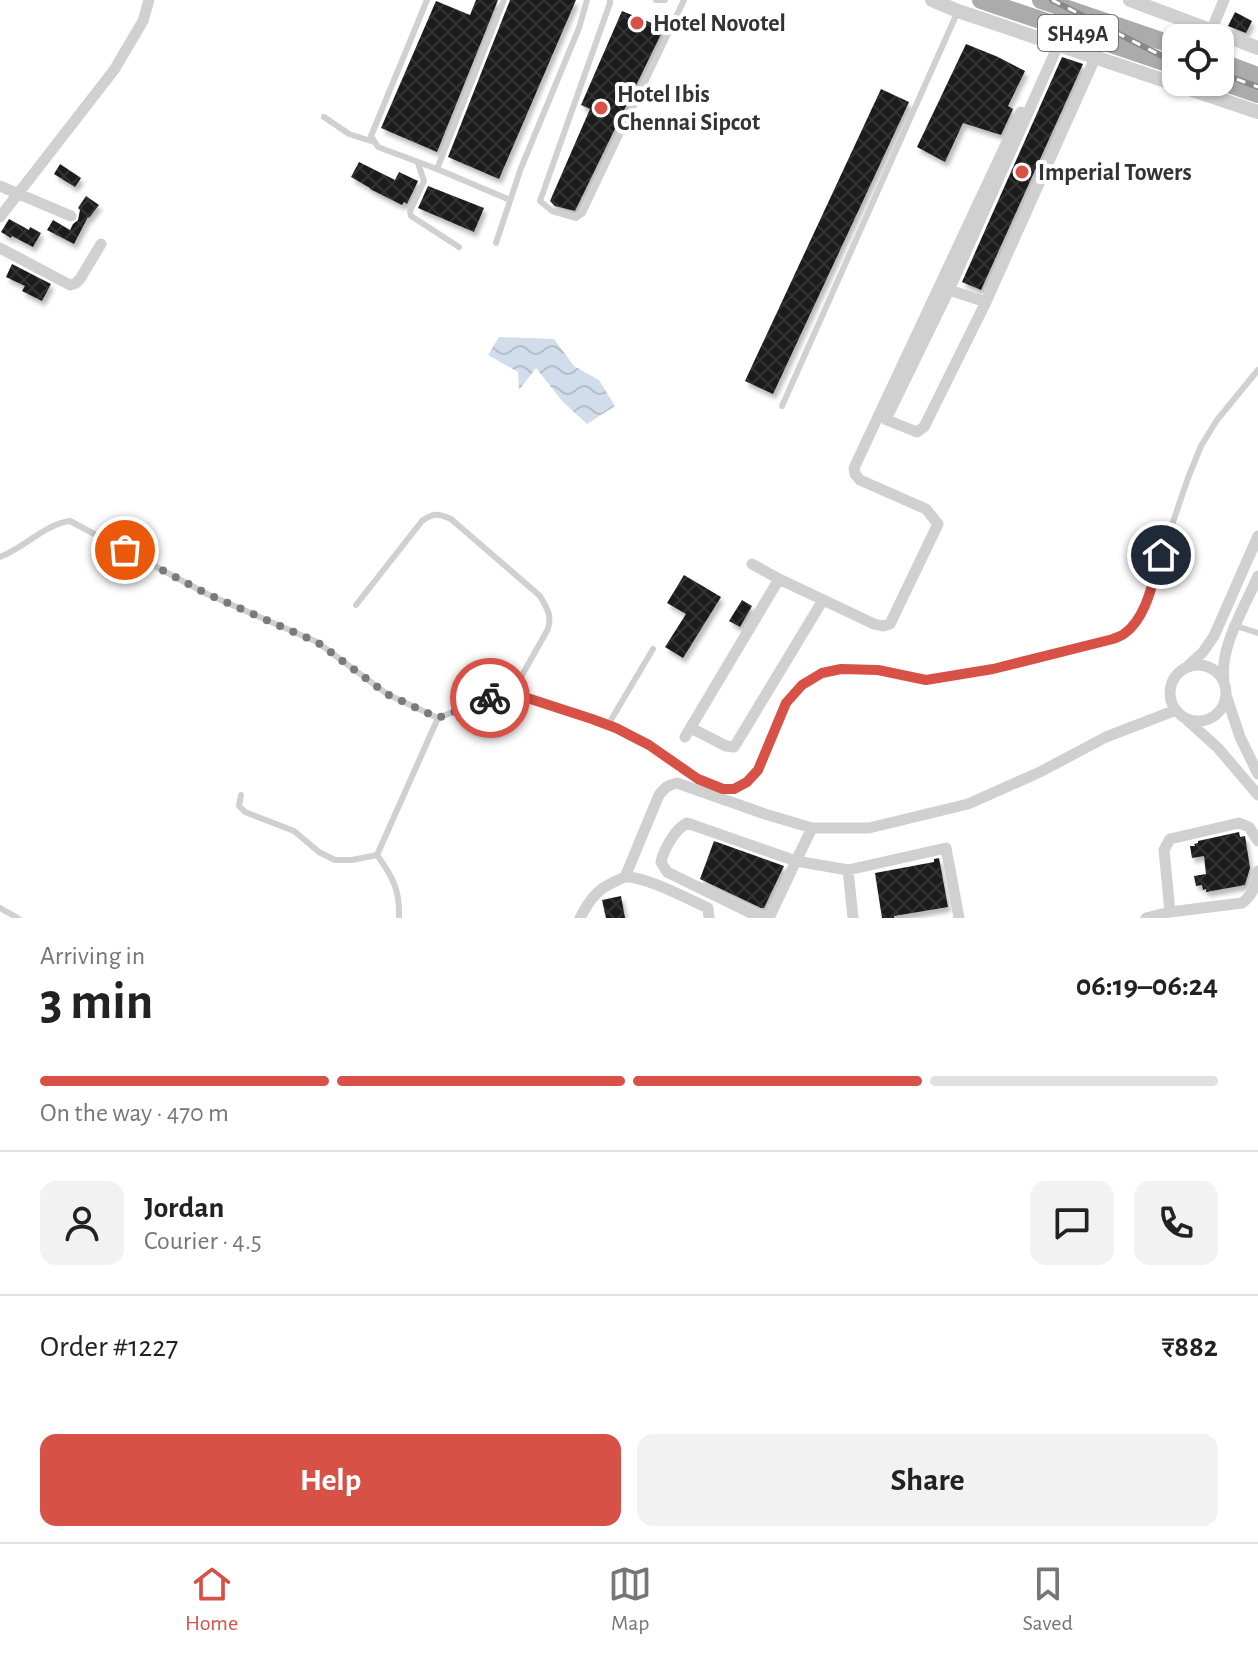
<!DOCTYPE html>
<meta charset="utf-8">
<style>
body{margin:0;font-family:"Alegreya Sans",sans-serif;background:#f2f2f2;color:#222;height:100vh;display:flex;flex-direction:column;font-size:30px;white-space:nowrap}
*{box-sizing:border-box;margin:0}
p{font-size:26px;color:#767676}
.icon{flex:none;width:44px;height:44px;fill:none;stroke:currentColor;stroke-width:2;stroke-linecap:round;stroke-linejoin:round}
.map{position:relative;height:918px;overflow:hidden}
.side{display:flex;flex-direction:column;background:#fff;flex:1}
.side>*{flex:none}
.buttons{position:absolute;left:1162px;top:24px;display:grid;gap:16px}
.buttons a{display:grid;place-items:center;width:72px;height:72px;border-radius:16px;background:#fff;box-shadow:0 2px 6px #0004;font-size:40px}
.pin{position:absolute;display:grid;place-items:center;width:68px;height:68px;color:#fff;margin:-34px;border:4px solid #fff;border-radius:50%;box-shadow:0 2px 8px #0007}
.courier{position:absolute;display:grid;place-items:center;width:80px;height:80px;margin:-40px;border:6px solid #d85146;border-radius:50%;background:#fff;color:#222;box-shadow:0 2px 10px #0007}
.summary em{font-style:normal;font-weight:700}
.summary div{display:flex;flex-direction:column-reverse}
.summary{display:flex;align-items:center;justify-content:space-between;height:136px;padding:0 40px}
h1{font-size:52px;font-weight:700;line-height:60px}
.bar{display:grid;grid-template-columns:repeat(4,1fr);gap:12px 8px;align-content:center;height:96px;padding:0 40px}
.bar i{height:10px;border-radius:6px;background:#e0e0e0}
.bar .active{background:#d85146}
.bar p{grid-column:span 4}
.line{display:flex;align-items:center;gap:20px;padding:0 40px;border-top:2px solid #e0e0e0}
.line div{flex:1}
.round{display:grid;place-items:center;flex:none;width:84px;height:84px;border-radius:16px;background:#f2f2f2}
.primary-button{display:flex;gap:16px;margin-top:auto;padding:16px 40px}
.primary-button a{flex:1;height:92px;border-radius:16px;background:#d85146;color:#fff;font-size:32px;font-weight:700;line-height:92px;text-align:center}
.primary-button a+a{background:#f2f2f2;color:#222}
.menu{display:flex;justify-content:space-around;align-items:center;height:112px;border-top:2px solid #e0e0e0;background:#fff;font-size:22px;color:#767676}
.menu a{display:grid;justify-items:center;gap:4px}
.menu .active{color:#d85146}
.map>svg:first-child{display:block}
.water{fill:url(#water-waves)}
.building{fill:url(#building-cross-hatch);filter:url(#shadow)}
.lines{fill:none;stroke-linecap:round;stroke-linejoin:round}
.service{stroke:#d0d0d0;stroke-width:6}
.minor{stroke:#d0d0d0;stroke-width:11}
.tertiary{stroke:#d0d0d0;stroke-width:14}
.primary{stroke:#ababab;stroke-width:18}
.rail-casing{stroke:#888;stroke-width:6}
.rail{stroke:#fff;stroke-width:3;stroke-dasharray:9;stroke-linecap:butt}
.done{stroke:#7a7a7a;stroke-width:8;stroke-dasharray:0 14.4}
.route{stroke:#d85146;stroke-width:10}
.poi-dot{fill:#d85146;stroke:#fff;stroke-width:3}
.labels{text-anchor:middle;stroke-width:8;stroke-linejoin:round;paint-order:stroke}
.shield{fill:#fff;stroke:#707070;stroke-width:2}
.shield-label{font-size:22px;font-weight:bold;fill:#333}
.poi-label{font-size:24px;font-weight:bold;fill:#333;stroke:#fff;text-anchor:start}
</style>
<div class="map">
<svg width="1258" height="918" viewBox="0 0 1258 918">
<defs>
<pattern id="water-waves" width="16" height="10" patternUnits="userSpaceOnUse" patternTransform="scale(2)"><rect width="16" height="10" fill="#d1ddeb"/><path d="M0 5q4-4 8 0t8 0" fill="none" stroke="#b4beca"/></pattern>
<pattern id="building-cross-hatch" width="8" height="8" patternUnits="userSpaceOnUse" patternTransform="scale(2)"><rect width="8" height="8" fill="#1a1a1a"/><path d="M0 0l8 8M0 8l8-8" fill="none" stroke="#333"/></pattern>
<filter id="shadow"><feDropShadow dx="3" dy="5" stdDeviation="2" flood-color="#0004"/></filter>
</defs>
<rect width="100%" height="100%" fill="#fff"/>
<path class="water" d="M 499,337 L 554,339 L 574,366 L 599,380 L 615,406 L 587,424 L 563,402 L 536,368 L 519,390 L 518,372 L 488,355 Z"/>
<path class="building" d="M 476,0 L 498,0 L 437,152 L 381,128 L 436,1 L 470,15 Z
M 510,0 L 576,0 L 499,179 L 448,157 Z
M 622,11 L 664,28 L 575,211 L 555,206 L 550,201 L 590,109 L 581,105 Z
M 1235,12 L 1252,21 L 1246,33 L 1228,26 Z
M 966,44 L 998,57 L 1025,71 L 1008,106 L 1013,109 L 1001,135 L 963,123 L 945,162 L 917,147 Z
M 1062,57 L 1083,64 L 981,290 L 962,282 Z
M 881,89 L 909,102 L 773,394 L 745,381 Z
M 359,162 L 395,180 L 399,172 L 418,181 L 407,204 L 404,202 L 402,205 L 370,189 L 370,188 L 351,177 Z
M 60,164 L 81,178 L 75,187 L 54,174 Z
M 428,186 L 484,208 L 474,232 L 418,208 Z
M 86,196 L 99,205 L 89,218 L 88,217 L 74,244 L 47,230 L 53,220 L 70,230 L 73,224 L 78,220 L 80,210 L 78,208 Z
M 9,219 L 29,230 L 30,227 L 41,233 L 33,247 L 12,236 L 11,238 L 1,232 Z
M 12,264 L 51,284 L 42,301 L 22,291 L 25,286 L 6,277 Z
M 684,575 L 721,597 L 683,658 L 665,647 L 686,614 L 667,603 Z
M 742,600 L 752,606 L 740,627 L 729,621 Z
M 1239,832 L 1240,837 L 1245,836 L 1250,868 L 1245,885 L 1206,892 L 1206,889 L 1203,890 L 1202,885 L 1196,886 L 1194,876 L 1206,874 L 1204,856 L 1192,858 L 1190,846 L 1195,846 L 1194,844 L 1198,843 L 1198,841 Z
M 714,841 L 784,866 L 764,908 L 761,908 L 700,879 Z
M 939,858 L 948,907 L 894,916 L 894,918 L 882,918 L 875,873 L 934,862 L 934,859 Z
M 621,896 L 625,918 L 606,918 L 602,900 Z"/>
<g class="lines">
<path class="service" d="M 427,0 L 371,136 L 378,147 L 437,169 L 510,200
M 610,0 L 610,3 L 540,201 L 552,211 L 576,218 L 583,213 L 684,0
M 656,0 L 665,0
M 324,117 L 349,134 L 374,142
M 418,163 L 424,181 L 410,211 L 411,216 L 459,247
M 437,169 L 504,0
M 496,243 L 521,168 L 579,28 L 587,0
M 782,406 L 958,11
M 0,557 C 24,548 45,524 70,521 L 207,594 L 317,642 L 387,694 L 438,718
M 356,605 L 422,521 C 433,513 438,513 451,519 L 540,596 C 547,609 552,614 548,629 L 512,693
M 1236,626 L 1258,633
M 608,725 L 653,649
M 241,795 L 239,806 L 245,812 L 294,831 L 319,852 L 335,860 L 352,860 L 377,855 L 438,718 L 486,699 L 512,693 L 616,728 L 649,745 L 698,779 L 723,789 L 734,789 L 747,782 L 758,770 L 786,703 L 802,685 L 822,673 L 841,669 L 878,670 L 926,680 L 993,669 L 1113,639 C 1129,631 1136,622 1144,607 L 1188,478 L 1201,446 L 1217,420 L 1258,370
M 377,855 C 393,877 400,890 399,918
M 0,908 L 18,918"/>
<path class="minor" d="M 1211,31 L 1224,0
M 1060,41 L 949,290 L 888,415 L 887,420 L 917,432 L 924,427 L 986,302 L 1096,56
M 0,186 L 71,216
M 0,217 L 114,70 L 143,21 L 149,0
M 0,248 L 70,285 L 76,283 L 80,279 L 101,244
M 949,290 L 986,302
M 752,564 L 779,579 L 874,624 L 883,626 L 890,624 L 938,524 L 926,509 L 860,480 L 855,474 L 854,468 L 1021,112
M 1189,665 L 1203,652 L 1214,636 L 1258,536
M1170 693a28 28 0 1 1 56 0a28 28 0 1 1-56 0Z
M 1224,681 C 1219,647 1245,607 1258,576
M 1226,695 L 1240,737 L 1258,774
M 1187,720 L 1218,748 L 1258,795
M 691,728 L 726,746 L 734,747 L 736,744 L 823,600
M 685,737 L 779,579
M 687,823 L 796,861 L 770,916 L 759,917 L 667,872 L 661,862 C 664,849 675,829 687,823 Z
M 812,828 L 796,861 L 848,870 L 946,848 L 959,918
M 848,870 L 853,918
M 625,877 L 659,795 C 664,788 668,785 677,783 L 765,814 L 812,828 L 869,828 L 968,804 L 1040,772 L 1106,737 L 1176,710
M 1170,912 L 1164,850 L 1170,839 L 1239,823 L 1249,827 L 1258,841
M 580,918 C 589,901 596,890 614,882 C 614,882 624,877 625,877 C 643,875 690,900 708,908 L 709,918
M 1146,918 L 1170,912 L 1242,903 C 1252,896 1258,882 1258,871"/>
<path class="tertiary" d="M 932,0 L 958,11 L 1258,112
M 1130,0 L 1258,48"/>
<path class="primary" d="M 981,0 L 1176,66
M 1041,0 L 1176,46
M 1220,62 L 1258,76
M 1220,81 L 1258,94"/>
<defs>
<path id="rail" d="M 1052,0 L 1176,63
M 1220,73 L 1258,87"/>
</defs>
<use href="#rail" class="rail-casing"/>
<use href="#rail" class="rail"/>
</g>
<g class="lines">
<path class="done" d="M 125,550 L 207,594 L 317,642 L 387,694 L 438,718 L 490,698"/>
<path class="route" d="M 490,698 L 512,693 L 592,719 L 616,728 L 649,745 L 698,779 L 723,789 L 734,789 L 747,782 L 758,770 L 786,703 L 802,685 L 822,673 L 841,669 L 878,670 L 926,680 L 993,669 L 1113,639 C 1117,637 1122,636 1125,633 C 1147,617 1153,580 1161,555"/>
</g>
<g class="poi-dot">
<circle cx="637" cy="23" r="8"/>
<circle cx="601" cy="108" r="8"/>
<circle cx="1022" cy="172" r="8"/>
</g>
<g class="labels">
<rect class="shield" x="1038" y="15" width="80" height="36" rx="6"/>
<g class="shield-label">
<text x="1078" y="41">SH49A</text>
</g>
<g class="poi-label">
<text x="653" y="31">Hotel Novotel</text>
<text x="617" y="102">Hotel Ibis<tspan x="617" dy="28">Chennai Sipcot</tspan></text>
<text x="1038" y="180">Imperial Towers</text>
</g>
</g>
</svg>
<div class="buttons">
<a><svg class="icon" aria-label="locate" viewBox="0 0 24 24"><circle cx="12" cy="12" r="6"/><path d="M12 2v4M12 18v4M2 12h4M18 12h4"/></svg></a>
</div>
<div class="pin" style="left:125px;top:550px;background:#ea580c"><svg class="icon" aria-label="bag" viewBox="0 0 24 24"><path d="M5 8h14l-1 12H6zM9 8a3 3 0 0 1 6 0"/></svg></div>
<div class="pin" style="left:1161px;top:555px;background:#1f2937"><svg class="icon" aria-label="home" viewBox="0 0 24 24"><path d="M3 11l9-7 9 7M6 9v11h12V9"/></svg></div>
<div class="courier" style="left:490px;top:698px"><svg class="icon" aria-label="bike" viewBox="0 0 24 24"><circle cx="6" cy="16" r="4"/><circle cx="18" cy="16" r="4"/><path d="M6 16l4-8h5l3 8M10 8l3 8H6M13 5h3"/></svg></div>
</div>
<section class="side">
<div class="summary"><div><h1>3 min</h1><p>Arriving in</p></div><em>06:19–06:24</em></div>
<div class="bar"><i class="active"></i><i class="active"></i><i class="active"></i><i></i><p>On the way · 470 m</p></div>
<div class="line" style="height:144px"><a class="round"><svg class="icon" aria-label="person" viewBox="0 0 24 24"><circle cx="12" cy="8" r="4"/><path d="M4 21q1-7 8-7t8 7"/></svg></a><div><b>Jordan</b><p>Courier · 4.5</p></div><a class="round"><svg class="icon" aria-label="chat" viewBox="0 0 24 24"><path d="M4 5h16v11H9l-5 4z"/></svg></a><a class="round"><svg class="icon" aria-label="phone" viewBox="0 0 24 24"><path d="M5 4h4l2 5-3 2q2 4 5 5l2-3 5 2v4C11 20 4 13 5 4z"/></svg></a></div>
<div class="line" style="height:104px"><div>Order #1227</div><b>₹882</b></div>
<div class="primary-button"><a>Help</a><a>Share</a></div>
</section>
<nav class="menu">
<a class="active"><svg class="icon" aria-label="home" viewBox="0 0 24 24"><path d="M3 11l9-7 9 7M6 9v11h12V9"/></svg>Home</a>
<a><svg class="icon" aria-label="map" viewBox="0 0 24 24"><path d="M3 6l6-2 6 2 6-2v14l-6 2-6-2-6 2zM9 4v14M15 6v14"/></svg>Map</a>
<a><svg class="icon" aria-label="saved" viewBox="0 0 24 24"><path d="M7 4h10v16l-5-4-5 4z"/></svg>Saved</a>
</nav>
